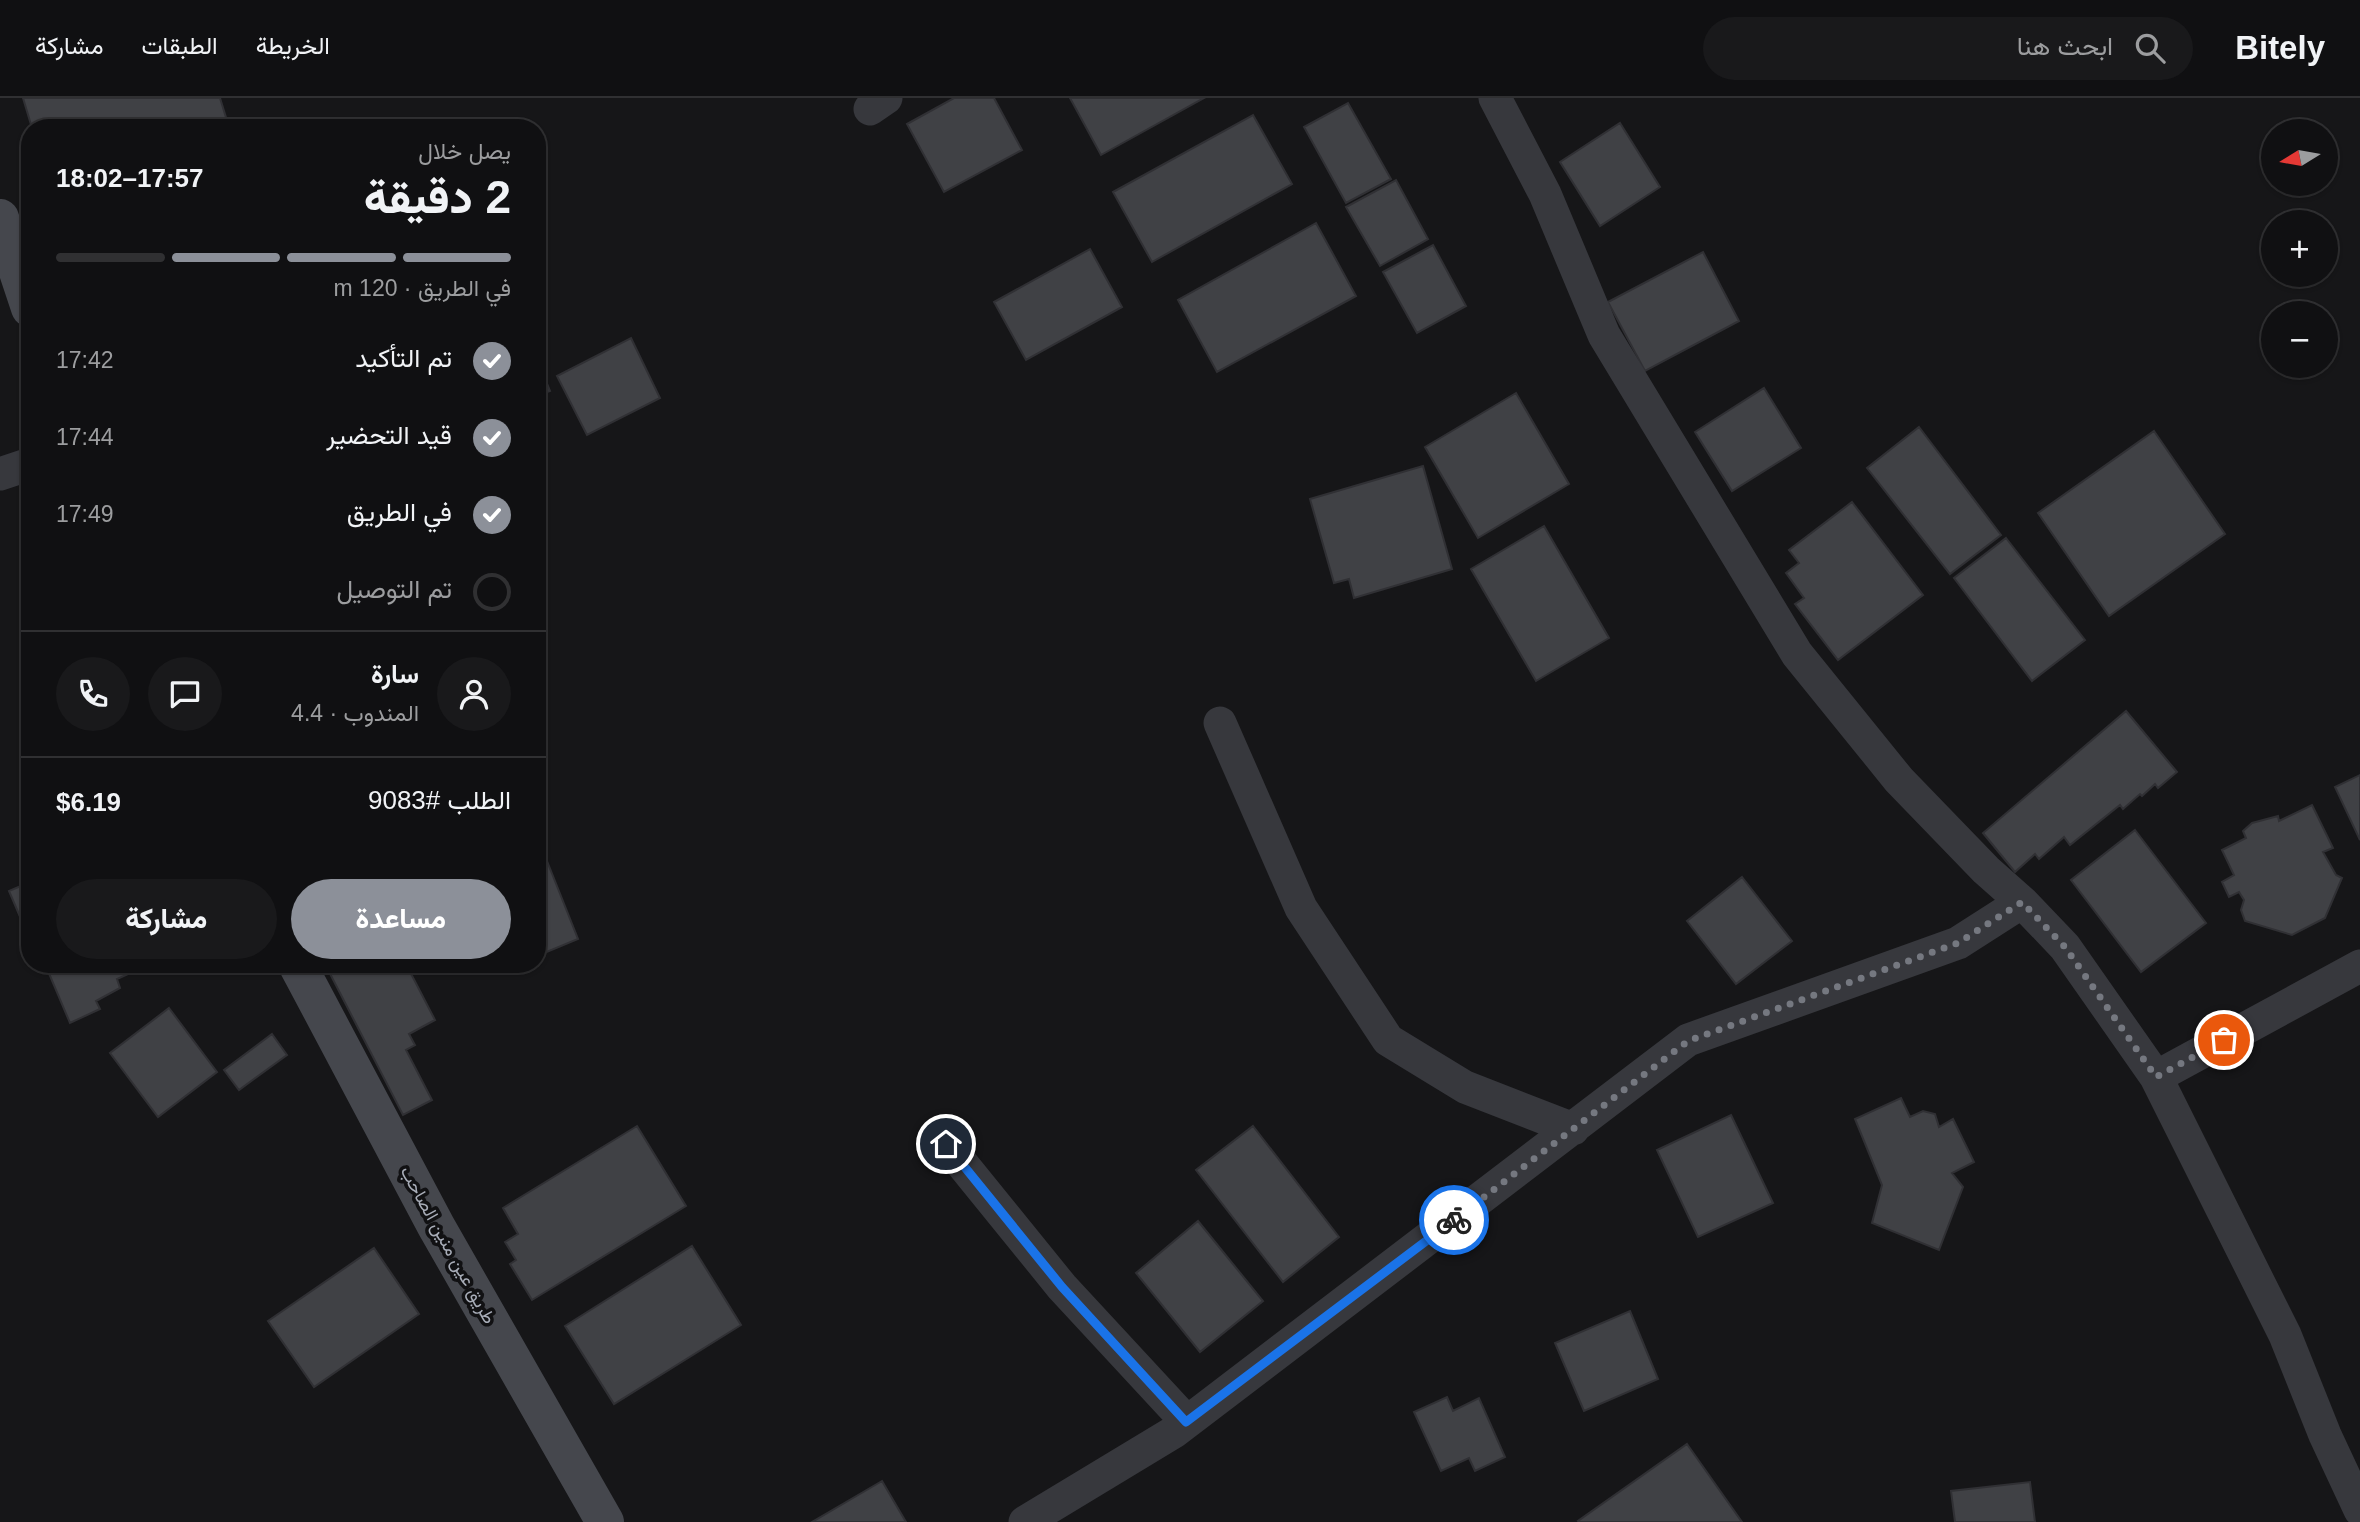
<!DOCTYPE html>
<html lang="ar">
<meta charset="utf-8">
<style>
body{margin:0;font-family:Helvetica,Vazirmatn,sans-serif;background:#19191b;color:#f1f3f6;direction:rtl;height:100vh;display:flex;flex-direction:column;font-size:26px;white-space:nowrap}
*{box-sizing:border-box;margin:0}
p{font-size:23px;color:#9c9d9f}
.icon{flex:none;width:38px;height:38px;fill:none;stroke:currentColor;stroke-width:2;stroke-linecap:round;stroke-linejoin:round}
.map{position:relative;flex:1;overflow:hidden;direction:ltr}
.sheet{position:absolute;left:21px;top:21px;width:525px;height:854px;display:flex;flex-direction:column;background:#101012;border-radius:28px;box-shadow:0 2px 5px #0004,0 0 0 2px #303032;direction:rtl}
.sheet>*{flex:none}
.needle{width:46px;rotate:259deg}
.buttons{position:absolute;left:2261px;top:21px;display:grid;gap:14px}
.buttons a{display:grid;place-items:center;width:77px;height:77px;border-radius:50%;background:#101012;box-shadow:0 2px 5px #0004,0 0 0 2px #303032;font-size:35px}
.pin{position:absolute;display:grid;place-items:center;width:60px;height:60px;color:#fff;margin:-30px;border:4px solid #fff;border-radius:50%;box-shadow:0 2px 7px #0007}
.courier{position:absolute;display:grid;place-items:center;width:70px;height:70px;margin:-35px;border:5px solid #1a73e8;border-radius:50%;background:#fff;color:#222;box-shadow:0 2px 9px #0007}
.summary em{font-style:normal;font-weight:800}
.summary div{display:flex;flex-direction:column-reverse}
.summary{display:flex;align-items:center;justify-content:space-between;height:119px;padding:0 35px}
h1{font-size:46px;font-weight:800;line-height:52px}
.bar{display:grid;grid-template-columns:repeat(4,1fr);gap:10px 7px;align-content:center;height:84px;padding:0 35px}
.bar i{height:9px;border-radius:5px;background:#303032}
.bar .on{background:#8c9099}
.bar p{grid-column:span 4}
.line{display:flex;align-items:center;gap:18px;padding:0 35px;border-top:2px solid #303032}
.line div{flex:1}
.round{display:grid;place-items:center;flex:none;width:74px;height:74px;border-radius:37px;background:#19191b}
ol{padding:0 35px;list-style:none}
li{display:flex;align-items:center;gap:21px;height:77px}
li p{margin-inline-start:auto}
li .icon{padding:7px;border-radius:50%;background:#8c9099;color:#fff;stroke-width:4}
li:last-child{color:#9c9d9f}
li i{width:38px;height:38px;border:4px solid #303032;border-radius:50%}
.action{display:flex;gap:14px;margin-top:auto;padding:14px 35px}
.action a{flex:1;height:80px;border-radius:42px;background:#8c9099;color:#fff;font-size:28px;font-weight:800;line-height:80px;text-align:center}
.action a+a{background:#19191b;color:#f1f3f6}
header{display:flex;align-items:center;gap:42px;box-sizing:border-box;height:98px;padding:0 35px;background:#101012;border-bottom:2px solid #303032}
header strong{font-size:33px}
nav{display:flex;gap:38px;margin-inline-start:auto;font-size:24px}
.search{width:490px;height:63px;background:#19191b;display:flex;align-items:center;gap:18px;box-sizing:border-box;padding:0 24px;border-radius:38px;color:#9c9d9f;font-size:26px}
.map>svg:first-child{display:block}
.building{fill:#404145;stroke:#303034;stroke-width:2}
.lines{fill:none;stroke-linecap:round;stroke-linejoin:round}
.street{stroke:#37383d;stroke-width:33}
.secondary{stroke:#45474d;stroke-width:38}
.done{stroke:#757880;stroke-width:7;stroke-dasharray:0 12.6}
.route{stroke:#1a73e8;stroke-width:9}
.labels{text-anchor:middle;stroke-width:7;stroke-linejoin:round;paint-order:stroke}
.street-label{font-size:18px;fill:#a8adb8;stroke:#111113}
</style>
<header>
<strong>Bitely</strong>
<div class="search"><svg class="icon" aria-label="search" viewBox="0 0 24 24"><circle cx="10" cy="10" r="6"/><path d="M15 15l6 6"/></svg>ابحث هنا</div>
<nav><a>الخريطة</a><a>الطبقات</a><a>مشاركة</a></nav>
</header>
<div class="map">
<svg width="2360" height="1424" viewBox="0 0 2360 1424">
<rect width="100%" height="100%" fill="#161618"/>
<path class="building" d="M 23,0 L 220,0 L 228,26 L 217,30 L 32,30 Z
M 954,0 L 994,0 L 1022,52 L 944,94 L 907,26 Z
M 1070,0 L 1204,0 L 1101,57 Z
M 1348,5 L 1391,81 L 1346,105 L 1304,29 Z
M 1253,17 L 1292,86 L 1152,164 L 1113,94 Z
M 1620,25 L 1660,89 L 1600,128 L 1560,64 Z
M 1396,82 L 1428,141 L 1380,168 L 1346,109 Z
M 1316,125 L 1356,198 L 1217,274 L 1178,202 Z
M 1433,147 L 1466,208 L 1417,235 L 1383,174 Z
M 1090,151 L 1122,209 L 1026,262 L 994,204 Z
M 1703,154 L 1739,223 L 1645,273 L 1608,204 Z
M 631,240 L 660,300 L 587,337 L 557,278 Z
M 541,271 L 550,293 L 537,298 L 537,273 Z
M 1764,290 L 1801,350 L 1732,393 L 1695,334 Z
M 1516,295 L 1569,386 L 1478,440 L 1425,349 Z
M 1919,329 L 2001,437 L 1950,476 L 1867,370 Z
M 2154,333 L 2225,436 L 2109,518 L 2038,415 Z
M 1423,368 L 1452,471 L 1354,500 L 1349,481 L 1334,485 L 1310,401 Z
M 1852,404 L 1923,497 L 1838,562 L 1795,506 L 1804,500 L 1786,475 L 1799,465 L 1789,452 Z
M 1544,428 L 1609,540 L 1536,583 L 1471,471 Z
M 2006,440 L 2085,542 L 2032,583 L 1954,480 Z
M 2126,613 L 2177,674 L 2158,690 L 2155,686 L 2142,698 L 2140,696 L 2123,711 L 2120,707 L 2070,747 L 2064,739 L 2039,761 L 2035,756 L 2015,774 L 1983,735 Z
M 2360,677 L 2360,742 L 2335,689 Z
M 2312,707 L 2333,750 L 2323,754 L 2336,777 L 2342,780 L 2325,820 L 2292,837 L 2245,823 L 2241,812 L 2244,802 L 2239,794 L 2229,799 L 2222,784 L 2234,777 L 2222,752 L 2246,740 L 2243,733 L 2252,725 L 2278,718 L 2279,723 Z
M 2135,732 L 2206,825 L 2141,874 L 2071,782 Z
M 545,758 L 578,841 L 537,858 L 537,761 Z
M 1742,779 L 1792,843 L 1736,886 L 1687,823 Z
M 30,784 L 30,842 L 9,793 Z
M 45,866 L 150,866 L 117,881 L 120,890 L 96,903 L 100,911 L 70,925 Z
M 325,866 L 406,866 L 435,922 L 409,936 L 415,947 L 406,952 L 432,1002 L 403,1017 Z
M 169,910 L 217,974 L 158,1019 L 110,955 Z
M 272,936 L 287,957 L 239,992 L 224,972 Z
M 1901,1000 L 1910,1019 L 1923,1013 L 1935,1016 L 1939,1029 L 1953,1021 L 1974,1064 L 1952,1075 L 1963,1089 L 1939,1152 L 1872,1125 L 1882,1087 L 1855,1021 Z
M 1731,1017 L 1773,1105 L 1698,1139 L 1657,1052 Z
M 637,1028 L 686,1108 L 532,1202 L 510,1166 L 516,1162 L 505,1144 L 518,1136 L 503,1110 Z
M 1253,1028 L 1339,1139 L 1283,1184 L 1196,1072 Z
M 1198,1123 L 1263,1203 L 1200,1254 L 1136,1175 Z
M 692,1148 L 741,1227 L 614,1306 L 565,1228 Z
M 374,1150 L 419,1216 L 314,1289 L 268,1223 Z
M 1630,1213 L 1658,1281 L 1584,1313 L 1555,1245 Z
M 1447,1299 L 1453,1313 L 1479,1300 L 1505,1359 L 1475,1373 L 1469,1360 L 1441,1373 L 1414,1314 Z
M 1687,1346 L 1742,1424 L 1579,1424 L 1578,1423 Z
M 882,1383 L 906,1424 L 812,1424 Z
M 2030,1384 L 2035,1424 L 1955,1424 L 1951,1393 Z"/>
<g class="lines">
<path class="street" d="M 1495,0 L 1545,96 L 1604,237 L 1797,556 L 1899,682 L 1986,772 L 2022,804 L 2065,849 L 2156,979 L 2285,1237 L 2325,1337 L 2360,1412
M 870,11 L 886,0
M 0,376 L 30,366
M 1220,625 L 1301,810 L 1388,942 L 1465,989 L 1573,1031
M 2156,979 L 2360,868
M 946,1046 L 1062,1189 L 1187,1324
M 1025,1424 L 1174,1334 L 1688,942 L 1958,845 L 2022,804"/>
<path class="secondary" d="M 0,120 L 30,210
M 297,866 L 436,1128 L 605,1424"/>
</g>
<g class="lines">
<path class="done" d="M 1454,1122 L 1688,943 L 1958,845 L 2022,804 L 2065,849 L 2156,979 L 2224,942"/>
<path class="route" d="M 946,1046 L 1062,1189 L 1186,1324 L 1454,1122"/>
</g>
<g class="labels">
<g class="street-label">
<text transform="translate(448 1147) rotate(61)" y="6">طريق عين منين الصاحب</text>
</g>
</g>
</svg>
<div class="buttons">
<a><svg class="needle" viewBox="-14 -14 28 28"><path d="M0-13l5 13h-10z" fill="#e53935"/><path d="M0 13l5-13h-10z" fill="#9c9d9f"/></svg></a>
<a>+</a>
<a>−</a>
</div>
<div class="pin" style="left:2224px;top:942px;background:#ea580c"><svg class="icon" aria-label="bag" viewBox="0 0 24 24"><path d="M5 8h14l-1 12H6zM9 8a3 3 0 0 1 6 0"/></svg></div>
<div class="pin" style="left:946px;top:1046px;background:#1f2937"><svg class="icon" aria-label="home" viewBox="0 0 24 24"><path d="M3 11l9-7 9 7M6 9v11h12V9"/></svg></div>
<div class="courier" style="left:1454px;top:1122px"><svg class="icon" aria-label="bike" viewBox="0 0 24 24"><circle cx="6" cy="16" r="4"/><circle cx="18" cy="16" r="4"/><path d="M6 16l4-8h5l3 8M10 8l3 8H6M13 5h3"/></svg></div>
<section class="sheet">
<div class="summary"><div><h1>2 دقيقة</h1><p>يصل خلال</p></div><em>17:57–18:02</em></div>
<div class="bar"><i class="on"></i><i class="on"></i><i class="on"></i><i></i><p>في الطريق · 120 m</p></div>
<ol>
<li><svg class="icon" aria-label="check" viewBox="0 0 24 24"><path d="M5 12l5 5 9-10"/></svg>تم التأكيد<p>17:42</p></li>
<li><svg class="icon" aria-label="check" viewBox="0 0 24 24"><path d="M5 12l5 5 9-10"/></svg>قيد التحضير<p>17:44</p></li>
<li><svg class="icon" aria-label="check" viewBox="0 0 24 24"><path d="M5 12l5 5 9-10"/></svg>في الطريق<p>17:49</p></li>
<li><i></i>تم التوصيل</li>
</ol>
<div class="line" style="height:126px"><a class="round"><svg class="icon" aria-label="person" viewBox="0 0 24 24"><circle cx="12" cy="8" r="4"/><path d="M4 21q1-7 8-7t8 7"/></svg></a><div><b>سارة</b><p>المندوب · 4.4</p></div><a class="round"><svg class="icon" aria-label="chat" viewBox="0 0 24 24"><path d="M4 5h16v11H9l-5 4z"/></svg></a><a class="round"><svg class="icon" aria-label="phone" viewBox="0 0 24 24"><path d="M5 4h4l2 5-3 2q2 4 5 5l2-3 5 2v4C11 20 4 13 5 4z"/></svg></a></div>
<div class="line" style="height:91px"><div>الطلب #9083</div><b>$6.19</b></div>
<div class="action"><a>مساعدة</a><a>مشاركة</a></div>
</section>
</div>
